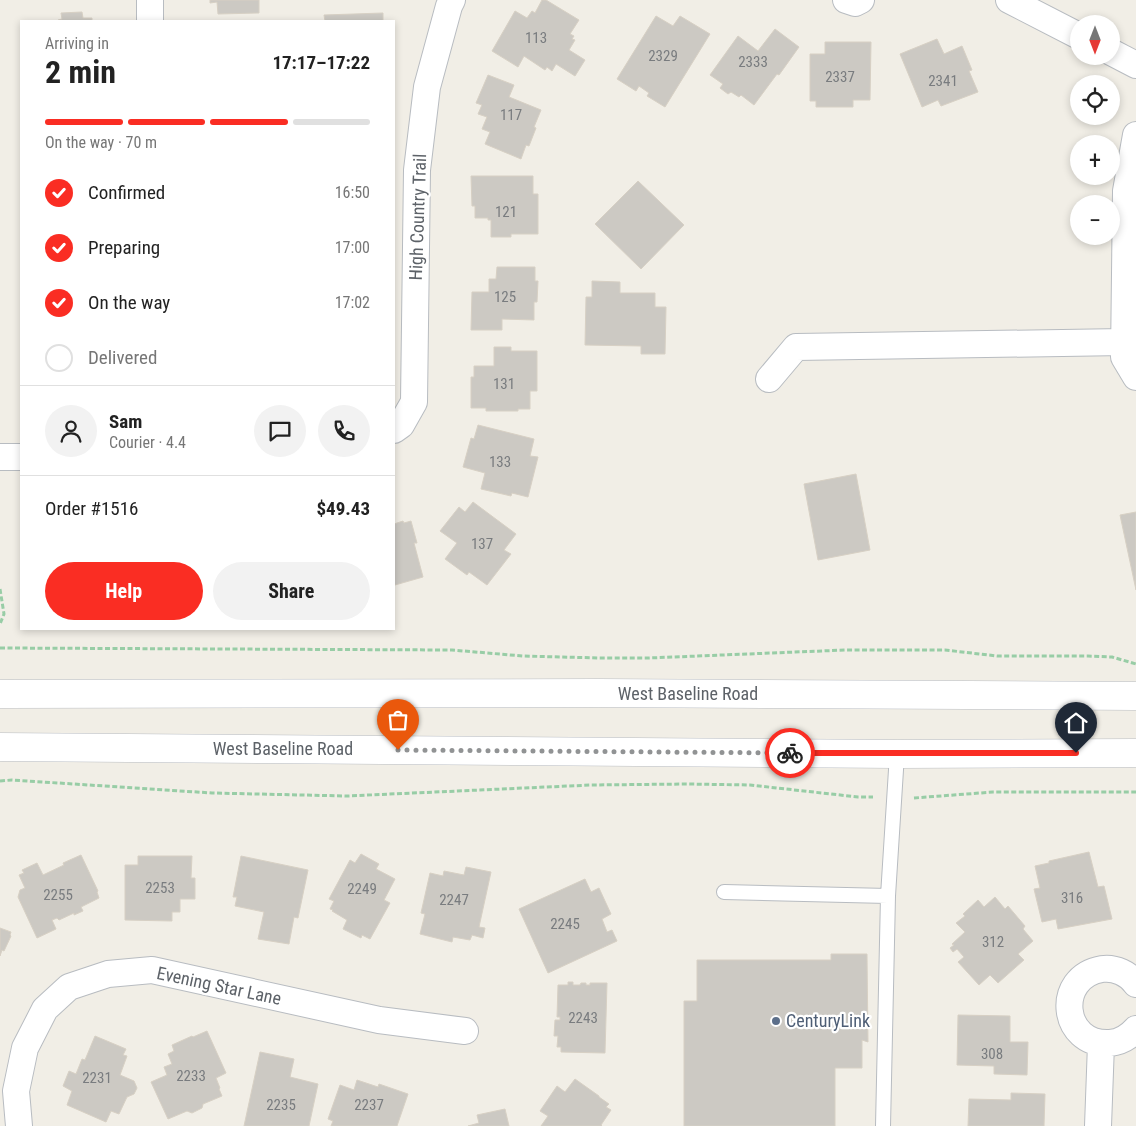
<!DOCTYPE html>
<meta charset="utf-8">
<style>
body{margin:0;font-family:"Roboto Condensed",sans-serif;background:#f2f2f2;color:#222;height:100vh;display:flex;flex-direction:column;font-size:19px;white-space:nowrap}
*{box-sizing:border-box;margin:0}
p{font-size:16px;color:#767676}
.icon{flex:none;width:28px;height:28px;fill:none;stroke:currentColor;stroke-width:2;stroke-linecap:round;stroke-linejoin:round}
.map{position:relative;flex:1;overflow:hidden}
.panel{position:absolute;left:20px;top:20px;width:375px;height:610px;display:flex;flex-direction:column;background:#fff;border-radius:0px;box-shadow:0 2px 8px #0003}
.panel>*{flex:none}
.needle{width:32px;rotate:180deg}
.buttons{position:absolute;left:1070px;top:15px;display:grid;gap:10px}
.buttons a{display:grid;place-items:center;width:50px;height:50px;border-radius:50%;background:#fff;box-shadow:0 2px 8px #0003;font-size:25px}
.pin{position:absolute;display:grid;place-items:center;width:42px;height:42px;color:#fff;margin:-51px -21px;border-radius:50% 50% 50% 0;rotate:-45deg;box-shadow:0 0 5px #0007}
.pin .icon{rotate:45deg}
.courier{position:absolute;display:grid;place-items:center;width:50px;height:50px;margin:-25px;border:4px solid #fa2d23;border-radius:50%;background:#fff;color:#222;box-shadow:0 1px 6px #0007}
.headline em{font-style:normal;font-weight:700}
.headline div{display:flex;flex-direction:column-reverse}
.headline{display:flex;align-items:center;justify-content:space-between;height:85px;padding:0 25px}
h1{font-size:32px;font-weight:700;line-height:38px}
.bar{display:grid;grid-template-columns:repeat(4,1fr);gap:8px 5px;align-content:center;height:60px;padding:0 25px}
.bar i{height:6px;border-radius:4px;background:#e0e0e0}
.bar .active{background:#fa2d23}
.bar p{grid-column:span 4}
.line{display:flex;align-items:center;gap:12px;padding:0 25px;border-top:1px solid #e0e0e0}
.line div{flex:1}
.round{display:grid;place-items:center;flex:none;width:52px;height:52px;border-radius:26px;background:#f2f2f2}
ol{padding:0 25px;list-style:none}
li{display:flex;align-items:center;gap:15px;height:55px}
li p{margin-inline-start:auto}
li .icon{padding:5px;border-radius:50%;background:#fa2d23;color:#fff;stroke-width:4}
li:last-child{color:#767676}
li i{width:28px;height:28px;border:2px solid #e0e0e0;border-radius:50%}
.button{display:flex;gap:10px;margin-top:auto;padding:10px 25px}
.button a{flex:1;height:58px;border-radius:30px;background:#fa2d23;color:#fff;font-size:20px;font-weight:700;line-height:58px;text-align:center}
.button a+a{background:#f2f2f2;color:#222}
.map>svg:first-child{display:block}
.building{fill:#ccc9c3;stroke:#d7d0c4}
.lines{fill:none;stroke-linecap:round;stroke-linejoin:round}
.lane-casing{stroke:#b8bcc1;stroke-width:16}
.street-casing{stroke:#b8bcc1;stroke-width:28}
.secondary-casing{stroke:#b9bdc3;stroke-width:29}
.path{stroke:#98cda6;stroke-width:3;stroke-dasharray:5 2.5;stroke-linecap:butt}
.lane{stroke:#fff;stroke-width:14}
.street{stroke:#fff;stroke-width:26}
.secondary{stroke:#fff;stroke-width:28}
.done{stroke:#919394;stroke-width:5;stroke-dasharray:0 9}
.route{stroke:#fa2d23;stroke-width:6}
.service-dot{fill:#5c6f8a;stroke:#fff;stroke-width:2}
.labels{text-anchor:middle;stroke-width:4.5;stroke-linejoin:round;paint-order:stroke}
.number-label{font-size:15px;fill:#797c7f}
.street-label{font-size:18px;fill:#5d6268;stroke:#fff}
.service-label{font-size:18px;fill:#4e5e75;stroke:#fff;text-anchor:start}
</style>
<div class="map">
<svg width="1136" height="1126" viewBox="0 0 1136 1126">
<rect width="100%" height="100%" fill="#f1eee6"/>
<path class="building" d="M 210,0 L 259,0 L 259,13 L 218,14 L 217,2 L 210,3 Z
M 542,0 L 546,0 L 579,20 L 570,34 L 574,36 L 572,39 L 575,40 L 569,50 L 585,60 L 575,76 L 556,64 L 552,71 L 547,67 L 545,70 L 524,56 L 518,67 L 492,51 L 515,11 L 527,18 L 532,11 L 535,13 Z
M 82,12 L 83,18 L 92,18 L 92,21 L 58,21 L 58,20 L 62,19 L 61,13 Z
M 383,13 L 383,21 L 386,21 L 325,21 L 324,15 Z
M 656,16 L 673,26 L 680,16 L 710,34 L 665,107 L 647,96 L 649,93 L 639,86 L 636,91 L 617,79 Z
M 775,29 L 799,47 L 779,75 L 777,74 L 754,105 L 741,95 L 739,97 L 731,92 L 728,94 L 720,88 L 723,84 L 710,75 L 738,36 L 758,51 Z
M 937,39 L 944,54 L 962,46 L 972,70 L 969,71 L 978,92 L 941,106 L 938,100 L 922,107 L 900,54 Z
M 825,42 L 871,42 L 870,100 L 853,100 L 853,107 L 816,107 L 816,101 L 810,101 L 810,54 L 825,54 Z
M 488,75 L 514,85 L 509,97 L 541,110 L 534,127 L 536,128 L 529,146 L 526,145 L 521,159 L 485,144 L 490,132 L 482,129 L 487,117 L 478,114 L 482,105 L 476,103 Z
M 471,176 L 533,176 L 533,194 L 538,194 L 538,234 L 511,234 L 511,237 L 491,237 L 491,220 L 488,220 L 488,218 L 475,218 L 475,206 L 472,206 Z
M 638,181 L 684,225 L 641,269 L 595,224 Z
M 497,267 L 535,267 L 535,281 L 538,281 L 537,302 L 534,302 L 534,320 L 502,319 L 502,330 L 471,330 L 472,292 L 489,292 L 489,279 L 496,279 Z
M 592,281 L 620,282 L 620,293 L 655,293 L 655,307 L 666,307 L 665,354 L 641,354 L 641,346 L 585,345 L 586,297 L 592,297 Z
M 494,347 L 511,347 L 511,351 L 537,351 L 537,391 L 530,391 L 530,409 L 518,409 L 518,411 L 486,411 L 486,408 L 471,408 L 471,377 L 474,377 L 474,366 L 494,366 Z
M 478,425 L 534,439 L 530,456 L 538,457 L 528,497 L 512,493 L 511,496 L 481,489 L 485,473 L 463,467 L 471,438 L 474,439 Z
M 856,474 L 870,550 L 818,560 L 804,484 Z
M 473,502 L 516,534 L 504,550 L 511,554 L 487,585 L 469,572 L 467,575 L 445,559 L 457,543 L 440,531 L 459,507 L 465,512 Z
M 1136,512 L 1136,590 L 1120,515 Z
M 403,521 L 404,523 L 411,521 L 417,543 L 414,543 L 423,577 L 395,585 L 394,582 L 394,524 Z
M 1089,852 L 1098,887 L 1104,886 L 1112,919 L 1058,929 L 1056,919 L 1042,922 L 1034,889 L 1040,888 L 1035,866 L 1049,863 L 1049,861 Z
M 361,854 L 379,864 L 376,869 L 395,879 L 384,900 L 390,903 L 370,939 L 362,935 L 361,938 L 343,929 L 347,920 L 332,911 L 333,910 L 330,909 L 334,901 L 329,899 L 350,860 L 355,863 Z
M 81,855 L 98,891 L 97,892 L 99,898 L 81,907 L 83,911 L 74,915 L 74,913 L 59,920 L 57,918 L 52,920 L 56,929 L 37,938 L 18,897 L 20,890 L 25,888 L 19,875 L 24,873 L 22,870 L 37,863 L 43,875 L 64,865 L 63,863 Z
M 138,856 L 192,856 L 191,878 L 195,878 L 195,899 L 180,899 L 180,912 L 172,912 L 172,921 L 125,920 L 125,865 L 138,865 Z
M 241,856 L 308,870 L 298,918 L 294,917 L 289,944 L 258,939 L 264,912 L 235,906 L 237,897 L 233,897 Z
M 466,867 L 491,872 L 479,927 L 485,928 L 483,938 L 472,935 L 470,940 L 453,937 L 452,942 L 420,934 L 425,914 L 421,913 L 430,873 L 443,876 L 444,871 L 464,875 Z
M 585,879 L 591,892 L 599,888 L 611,914 L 602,919 L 607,932 L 612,930 L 617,941 L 548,973 L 519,909 Z
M 995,897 L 1005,909 L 1008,906 L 1025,926 L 1023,929 L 1033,941 L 1018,954 L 1024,960 L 998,983 L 990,975 L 979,985 L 958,962 L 964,957 L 957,949 L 953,952 L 950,948 L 954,945 L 952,944 L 965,932 L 956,923 L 965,916 L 963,914 L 978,900 L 984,907 Z
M 0,928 L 11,932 L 10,935 L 11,936 L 4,951 L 2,950 L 0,956 Z
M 831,954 L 867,954 L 868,1042 L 862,1040 L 862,1068 L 835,1068 L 835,1126 L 684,1126 L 684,1001 L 697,1001 L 697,960 L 831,960 Z
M 568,982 L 573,982 L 573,985 L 580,985 L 581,983 L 586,983 L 586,985 L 590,985 L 590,983 L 607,983 L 605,1053 L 561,1052 L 561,1047 L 557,1047 L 558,1036 L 554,1036 L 555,1020 L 560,1020 L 560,1017 L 557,1017 L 558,985 L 568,985 Z
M 958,1015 L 1010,1016 L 1010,1042 L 1028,1042 L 1027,1075 L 994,1074 L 994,1066 L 957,1065 Z
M 207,1031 L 226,1073 L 216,1078 L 220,1088 L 219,1089 L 222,1096 L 203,1104 L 202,1108 L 192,1113 L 187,1111 L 168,1119 L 151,1082 L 167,1075 L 164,1067 L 172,1064 L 168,1054 L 174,1051 L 172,1045 L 192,1036 L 193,1037 Z
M 95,1036 L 126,1049 L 123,1055 L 127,1056 L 120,1075 L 134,1081 L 137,1088 L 134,1094 L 127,1097 L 119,1114 L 111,1111 L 106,1122 L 67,1105 L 72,1091 L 63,1086 L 69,1071 L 76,1074 L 82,1059 L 85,1060 Z
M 260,1052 L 294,1059 L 290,1077 L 318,1084 L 309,1126 L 244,1126 Z
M 575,1079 L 599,1096 L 599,1097 L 609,1104 L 606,1107 L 611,1110 L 601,1125 L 602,1126 L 541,1126 L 548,1116 L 540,1111 L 557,1086 L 565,1092 Z
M 357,1080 L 378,1087 L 379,1084 L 408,1094 L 397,1126 L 331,1126 L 333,1121 L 328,1119 L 340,1085 L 354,1090 Z
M 1011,1093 L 1045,1094 L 1044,1126 L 968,1126 L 969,1099 L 1011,1100 Z
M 505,1109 L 509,1126 L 468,1126 L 479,1123 L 477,1115 Z"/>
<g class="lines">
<defs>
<path id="lane" d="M 724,892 L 888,896
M 883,1126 L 888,896 L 897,754"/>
<path id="street" d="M 150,0 L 150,21
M 846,0 L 855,3 L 861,0
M 1009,0 L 1079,36
M 1111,52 L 1136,65
M 1136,135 L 1126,191 L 1124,357 L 1136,377
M 769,379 L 796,347 L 1124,342
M 394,430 L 401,425 L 414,402 L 417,170 L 427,87 L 449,6 L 452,0
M 0,457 L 21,457
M 1136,984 C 1129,974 1115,967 1102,969 C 1054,977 1061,1046 1110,1043 C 1121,1042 1129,1037 1136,1029
M 19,1126 L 16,1091 L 25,1048 L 45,1009 L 69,987 L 108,974 L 152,970 L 379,1020 L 465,1031
M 1098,1126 L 1101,1044"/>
<path id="secondary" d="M 0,694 L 598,693 L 1136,696
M 0,747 L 897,754 L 1136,753"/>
</defs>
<use href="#lane" class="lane-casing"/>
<use href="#street" class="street-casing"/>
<use href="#secondary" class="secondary-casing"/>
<path class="path" d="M 0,589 L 4,614 L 0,624
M 0,648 L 452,650 L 523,656 L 599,658 L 649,658 L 845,650 L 945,650 L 997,656 L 1088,656 L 1112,657 L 1136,664
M 0,781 L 12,780 L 212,793 L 347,796 L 591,785 L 688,784 L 750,785 L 858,797 L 873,797
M 914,798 L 993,792 L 1136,792"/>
<use href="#lane" class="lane"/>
<use href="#street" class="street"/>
<use href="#secondary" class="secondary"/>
</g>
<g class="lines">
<path class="done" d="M 398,750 L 790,753"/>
<path class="route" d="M 790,753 L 1076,753"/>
</g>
<circle class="service-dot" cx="776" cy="1021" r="5"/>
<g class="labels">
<g class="number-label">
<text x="536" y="43">113</text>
<text x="663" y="61">2329</text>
<text x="753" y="67">2333</text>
<text x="840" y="82">2337</text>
<text x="943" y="86">2341</text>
<text x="511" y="120">117</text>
<text x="506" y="217">121</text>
<text x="505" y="302">125</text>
<text x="504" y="389">131</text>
<text x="500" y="467">133</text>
<text x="482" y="549">137</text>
<text x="160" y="893">2253</text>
<text x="362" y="894">2249</text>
<text x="58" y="900">2255</text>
<text x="1072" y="903">316</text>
<text x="454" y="905">2247</text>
<text x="565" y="929">2245</text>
<text x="993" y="947">312</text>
<text x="583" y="1023">2243</text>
<text x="992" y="1059">308</text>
<text x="191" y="1081">2233</text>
<text x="97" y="1083">2231</text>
<text x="281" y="1110">2235</text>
<text x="369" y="1110">2237</text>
</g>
<g class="street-label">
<text transform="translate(418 217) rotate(-88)" y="6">High Country Trail</text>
<text x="688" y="700">West Baseline Road</text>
<text x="283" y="755">West Baseline Road</text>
<text transform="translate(219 986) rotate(12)" y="6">Evening Star Lane</text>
</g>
<g class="service-label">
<text x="786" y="1027">CenturyLink</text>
</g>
</g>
</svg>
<div class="buttons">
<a><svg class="needle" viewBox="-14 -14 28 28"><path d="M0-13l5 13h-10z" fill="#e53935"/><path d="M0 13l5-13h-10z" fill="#767676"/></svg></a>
<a><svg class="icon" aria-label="locate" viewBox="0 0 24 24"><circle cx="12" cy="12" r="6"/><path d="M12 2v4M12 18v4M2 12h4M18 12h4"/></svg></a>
<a>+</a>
<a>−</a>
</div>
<div class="pin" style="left:398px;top:750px;background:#ea580c"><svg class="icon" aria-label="bag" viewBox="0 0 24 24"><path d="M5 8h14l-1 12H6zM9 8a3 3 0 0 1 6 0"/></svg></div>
<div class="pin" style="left:1076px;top:753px;background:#1f2937"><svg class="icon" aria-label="home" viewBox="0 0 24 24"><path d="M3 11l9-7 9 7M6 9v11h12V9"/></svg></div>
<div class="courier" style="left:790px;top:753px"><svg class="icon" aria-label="bike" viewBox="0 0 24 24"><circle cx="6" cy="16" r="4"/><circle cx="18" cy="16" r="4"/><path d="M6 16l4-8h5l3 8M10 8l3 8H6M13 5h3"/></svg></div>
<section class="panel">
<div class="headline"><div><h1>2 min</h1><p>Arriving in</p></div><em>17:17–17:22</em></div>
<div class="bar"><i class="active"></i><i class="active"></i><i class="active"></i><i></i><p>On the way · 70 m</p></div>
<ol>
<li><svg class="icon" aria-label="check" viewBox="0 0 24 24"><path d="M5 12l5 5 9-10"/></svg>Confirmed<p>16:50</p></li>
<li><svg class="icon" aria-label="check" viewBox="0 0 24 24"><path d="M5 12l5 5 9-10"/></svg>Preparing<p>17:00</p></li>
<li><svg class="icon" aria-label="check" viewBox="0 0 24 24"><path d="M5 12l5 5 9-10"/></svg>On the way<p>17:02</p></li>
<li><i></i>Delivered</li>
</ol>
<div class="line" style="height:90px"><a class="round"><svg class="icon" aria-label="person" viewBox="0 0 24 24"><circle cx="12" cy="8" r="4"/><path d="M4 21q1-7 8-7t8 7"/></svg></a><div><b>Sam</b><p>Courier · 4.4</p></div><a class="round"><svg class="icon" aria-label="chat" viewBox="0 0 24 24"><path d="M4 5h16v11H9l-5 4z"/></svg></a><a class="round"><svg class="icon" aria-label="phone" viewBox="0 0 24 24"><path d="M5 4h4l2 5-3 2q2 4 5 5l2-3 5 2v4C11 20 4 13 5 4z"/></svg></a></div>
<div class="line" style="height:65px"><div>Order #1516</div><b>$49.43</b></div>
<div class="button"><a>Help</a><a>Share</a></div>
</section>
</div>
